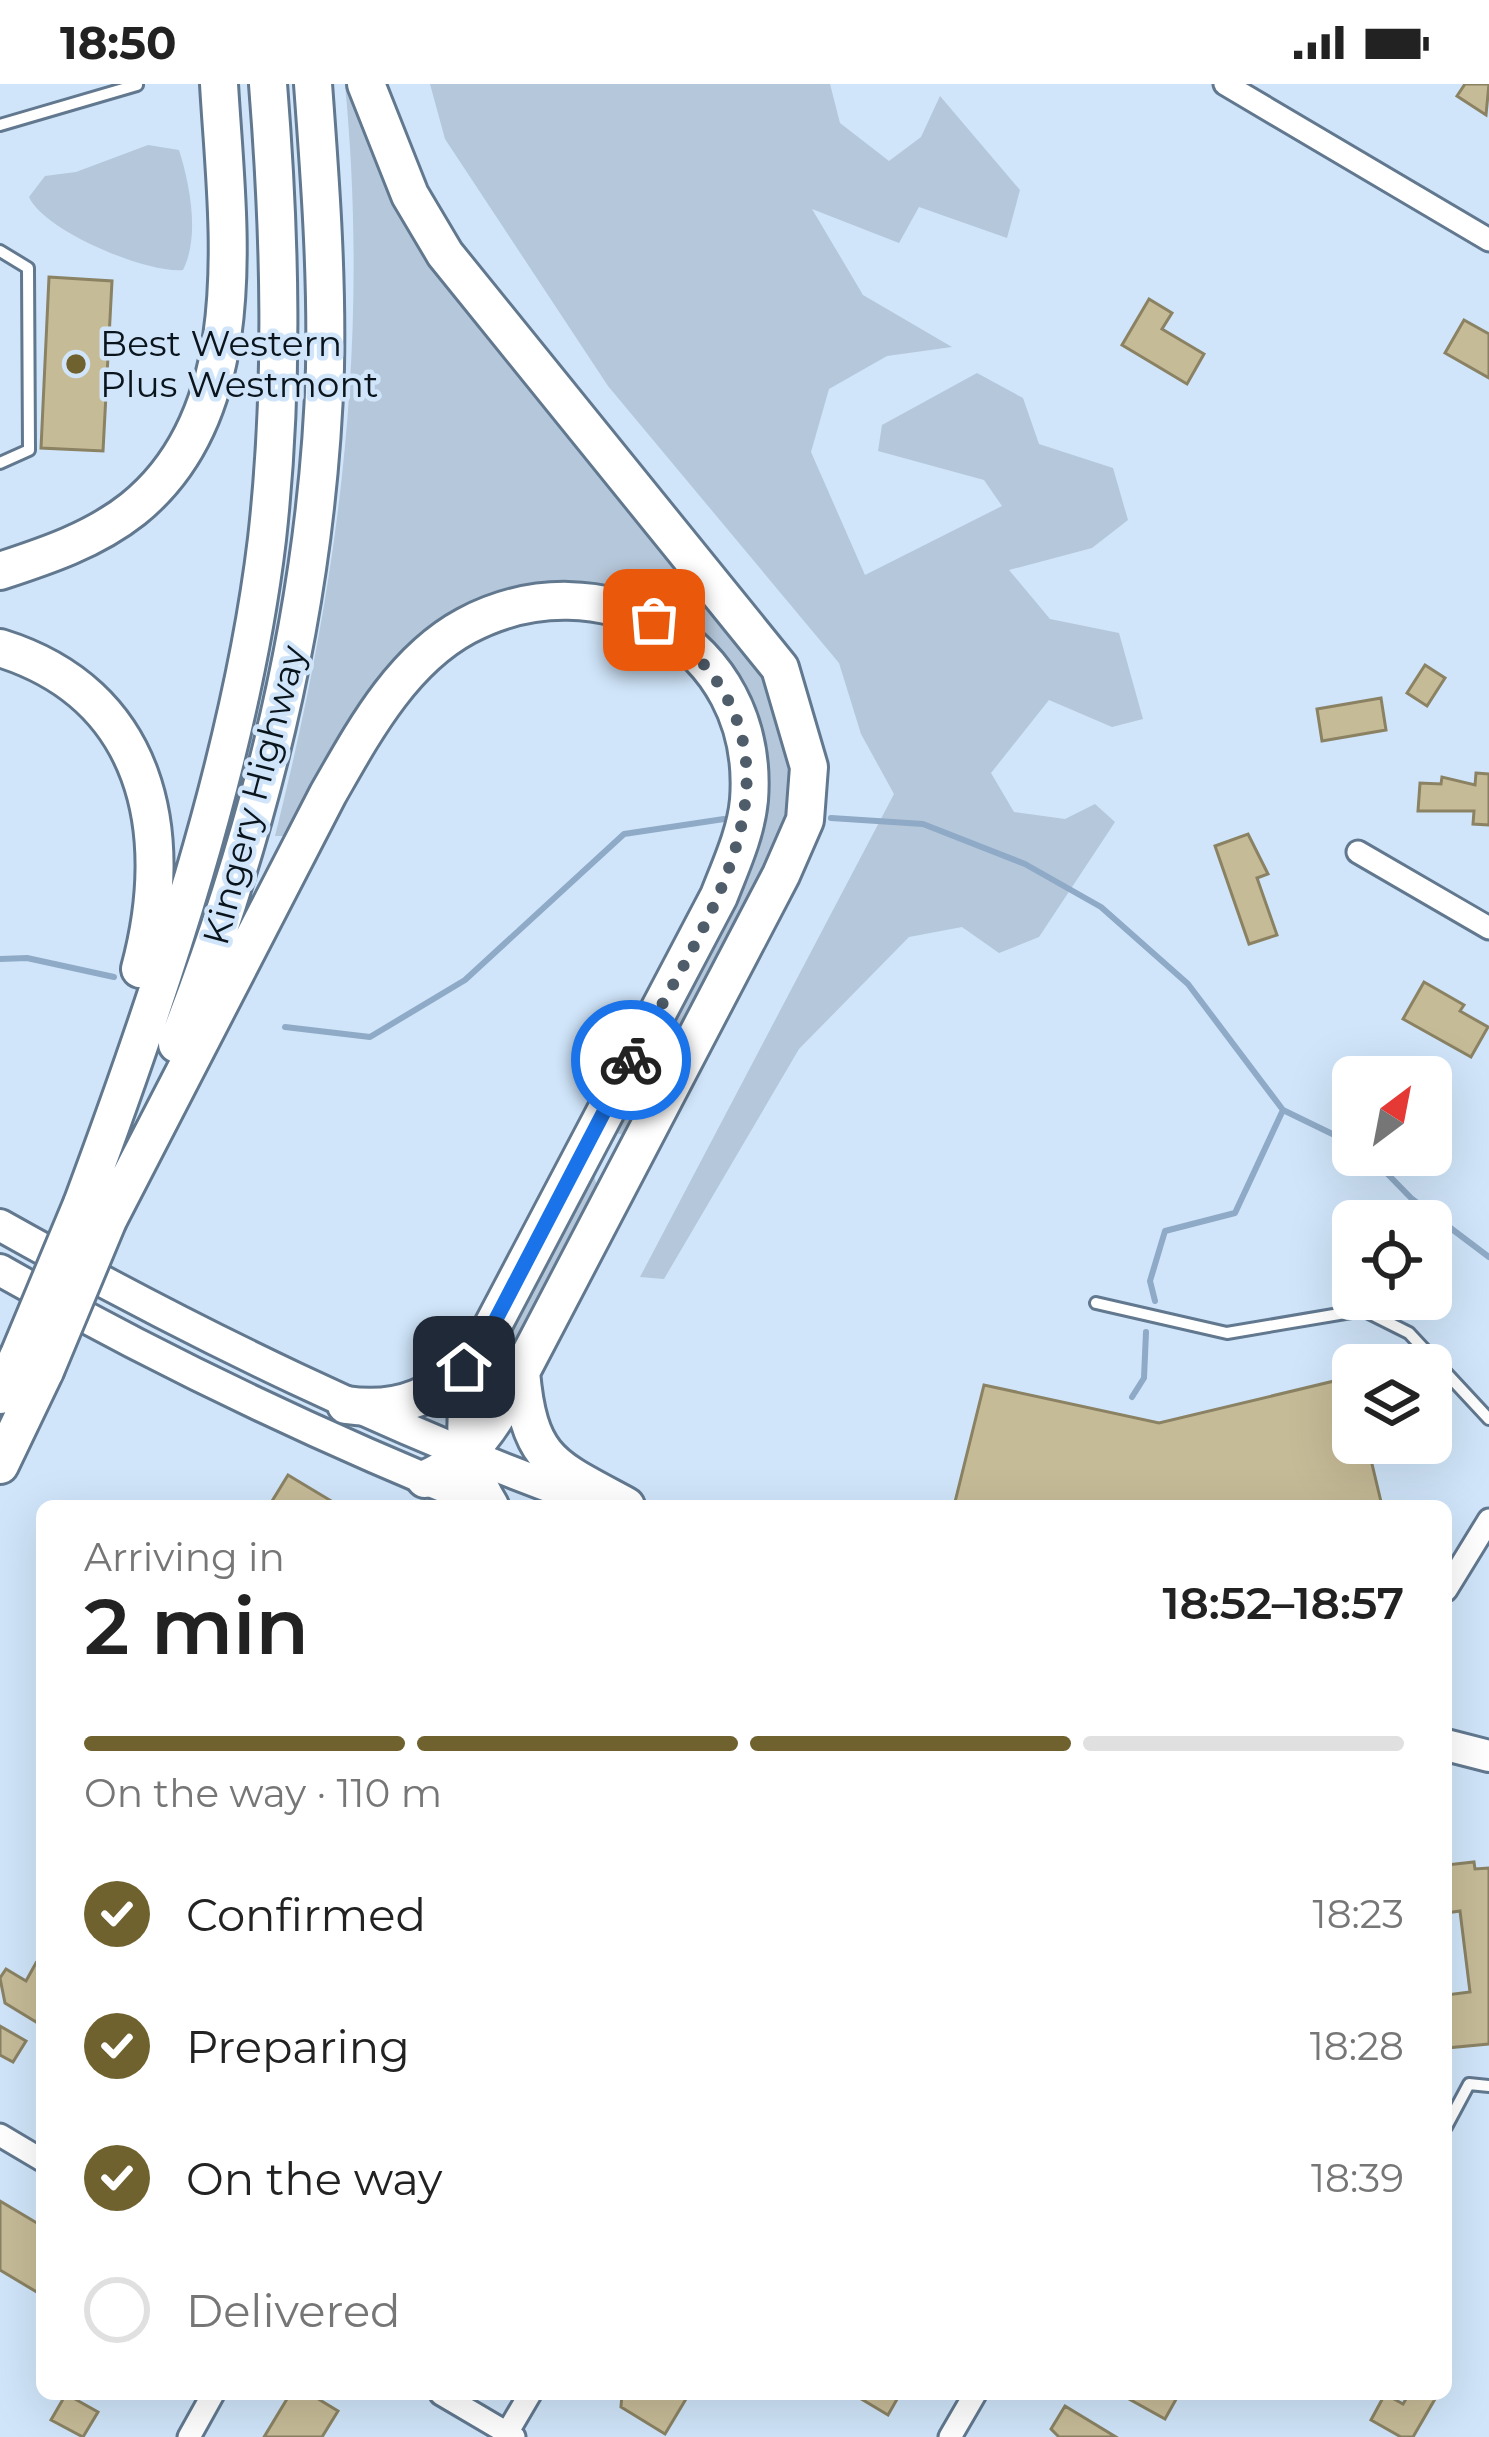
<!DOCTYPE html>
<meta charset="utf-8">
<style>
body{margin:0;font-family:Montserrat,sans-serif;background:#f6f6f6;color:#222;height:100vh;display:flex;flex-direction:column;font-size:45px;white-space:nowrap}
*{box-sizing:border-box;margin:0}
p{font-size:39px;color:#767676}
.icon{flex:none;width:66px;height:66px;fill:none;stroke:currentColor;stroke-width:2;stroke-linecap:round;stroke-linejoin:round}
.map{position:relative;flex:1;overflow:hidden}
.sheet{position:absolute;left:36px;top:1416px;width:1416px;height:900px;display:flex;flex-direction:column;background:#fff;border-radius:18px;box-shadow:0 12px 48px #0002}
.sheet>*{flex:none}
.needle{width:78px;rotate:32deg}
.fabs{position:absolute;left:1332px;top:972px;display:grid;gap:24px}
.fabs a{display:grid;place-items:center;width:120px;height:120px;border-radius:18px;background:#fff;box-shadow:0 12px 48px #0002;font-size:60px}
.pin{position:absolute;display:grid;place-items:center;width:102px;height:102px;color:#fff;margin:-51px;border-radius:24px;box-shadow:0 6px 18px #0006}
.courier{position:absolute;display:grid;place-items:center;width:120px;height:120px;margin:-60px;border:9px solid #1a73e8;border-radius:50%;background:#fff;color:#222;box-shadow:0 3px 15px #0007}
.overview em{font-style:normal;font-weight:600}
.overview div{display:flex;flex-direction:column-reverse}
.overview{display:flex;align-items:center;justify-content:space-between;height:204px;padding:0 48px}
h1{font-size:78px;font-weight:600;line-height:90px}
.bar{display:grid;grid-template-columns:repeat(4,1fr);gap:18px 12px;align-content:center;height:144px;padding:0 48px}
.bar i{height:15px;border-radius:9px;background:#e0e0e0}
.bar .selected{background:#70622f}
.bar p{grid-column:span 4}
ol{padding:0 48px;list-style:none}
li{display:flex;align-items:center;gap:36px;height:132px}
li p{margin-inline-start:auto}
li .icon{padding:12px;border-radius:50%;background:#70622f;color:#fff;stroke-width:4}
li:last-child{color:#767676}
li i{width:66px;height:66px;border:6px solid #e0e0e0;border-radius:50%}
.status{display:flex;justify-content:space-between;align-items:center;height:84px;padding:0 60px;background:#fff;direction:ltr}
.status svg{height:33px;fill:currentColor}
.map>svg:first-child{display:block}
.green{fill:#b5c7da}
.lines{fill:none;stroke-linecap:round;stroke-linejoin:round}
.stream{stroke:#8faac6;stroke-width:6}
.building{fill:#c6bb97;stroke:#8a8263;stroke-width:3}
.service-casing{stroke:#61788f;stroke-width:16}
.minor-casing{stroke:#61788f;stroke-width:27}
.primary-casing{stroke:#61788f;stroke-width:36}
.motorway-casing{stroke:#61788f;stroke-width:42}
.service{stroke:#fff;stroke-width:10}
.minor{stroke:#fff;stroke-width:21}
.primary{stroke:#fff;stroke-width:30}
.motorway{stroke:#fff;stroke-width:36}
.motorway-bridge-casing{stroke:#61788f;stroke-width:42;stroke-linecap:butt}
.motorway-bridge{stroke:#fff;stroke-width:36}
.done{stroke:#4f5d6a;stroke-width:12;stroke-dasharray:0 21.6}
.route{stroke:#1a73e8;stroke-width:15}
.poi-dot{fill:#70622f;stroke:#d0e5fa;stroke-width:4.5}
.labels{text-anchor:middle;stroke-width:9;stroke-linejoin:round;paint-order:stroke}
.poi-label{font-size:36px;fill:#0a141c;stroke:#d0e5fa;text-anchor:start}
.street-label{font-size:36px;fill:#0a141c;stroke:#d0e5fa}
</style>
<div class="status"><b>18:50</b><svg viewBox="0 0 49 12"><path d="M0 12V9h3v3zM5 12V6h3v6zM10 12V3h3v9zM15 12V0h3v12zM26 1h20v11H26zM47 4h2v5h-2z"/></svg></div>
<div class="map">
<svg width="1489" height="2353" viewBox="0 0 1489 2353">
<rect width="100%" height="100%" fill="#d0e5fa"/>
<path class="green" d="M 345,0 L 351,0 L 388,107 L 420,167 L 764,587 L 791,673 L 786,748 L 628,1052 L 613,1048 L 757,765 C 762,726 754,695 745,657 C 741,635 739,604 729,585 C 693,519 599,488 528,502 C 488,510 447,537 415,561 C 354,606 322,687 289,752 L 275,752 C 339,497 370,263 345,0 Z
M 430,0 L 830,0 L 840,39 L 889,77 L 921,53 L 940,12 L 1020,106 L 1007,154 L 919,123 L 899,159 L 812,125 L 863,211 L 952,263 L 887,272 L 829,305 L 811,368 L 865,491 L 1002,422 L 984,396 L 878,367 L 882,341 L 977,289 L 1023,314 L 1039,360 L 1113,384 L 1128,436 L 1092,464 L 1009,486 L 1050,535 L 1119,549 L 1143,635 L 1112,643 L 1049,616 L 991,689 L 1014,728 L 1065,735 L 1095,720 L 1115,738 L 1039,853 L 999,869 L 962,843 L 909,853 L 799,965 L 664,1195 L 640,1193 L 894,710 L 861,650 L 839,579 L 608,302 L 445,55 Z
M 148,61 L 179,66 C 190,101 200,152 183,186 C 148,190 44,147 29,113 L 45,92 L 76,88 Z
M 594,1092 L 599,1109 L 494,1305 L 484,1303 Z"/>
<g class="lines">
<path class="stream" d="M 831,734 L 923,740 L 1025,780 L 1101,823 L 1188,900 L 1283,1026 L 1353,1060
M 0,875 L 27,874 L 114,893
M 285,943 L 370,953 L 465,896 L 624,750 L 724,735
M 1369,1071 L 1412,1115 L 1489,1173
M 1155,1217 L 1150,1197 L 1165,1147 L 1235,1129 L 1283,1026
M 1132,1313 L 1144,1294 L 1146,1248"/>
</g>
<path class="building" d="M 1465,0 L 1489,0 L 1486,31 L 1457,12 Z
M 49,193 L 112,197 L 103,367 L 41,364 Z
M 1149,215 L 1172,229 L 1162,245 L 1204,270 L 1187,300 L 1122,261 Z
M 1464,236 L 1489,250 L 1489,294 L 1445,269 Z
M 1425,581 L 1445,594 L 1427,622 L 1407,609 Z
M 1381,614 L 1386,646 L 1322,657 L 1317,625 Z
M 1476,689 L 1489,690 L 1489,741 L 1473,740 L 1474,727 L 1418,727 L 1420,699 L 1441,700 L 1442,693 L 1475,701 Z
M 1248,750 L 1268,790 L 1257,794 L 1277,851 L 1249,860 L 1215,762 Z
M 1424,898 L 1464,921 L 1460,927 L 1488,943 L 1471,973 L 1403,935 Z
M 1351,1293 L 1353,1359 L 1367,1359 L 1382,1422 L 954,1422 L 984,1301 L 1159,1339 Z
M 288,1391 L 338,1421 L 338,1422 L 269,1422 Z
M 1474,1778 L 1475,1785 L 1489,1784 L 1489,1960 L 1446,1964 L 1446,1911 L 1470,1908 L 1460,1827 L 1446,1829 L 1446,1781 Z
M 36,1879 L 42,1883 L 42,1928 L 36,1938 L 5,1919 L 0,1894 L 6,1885 L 26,1897 Z
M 0,1942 L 26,1957 L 13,1978 L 0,1971 Z
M 0,2117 L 42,2142 L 40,2210 L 0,2186 Z
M 66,2310 L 98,2328 L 83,2353 L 51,2336 Z
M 290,2310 L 310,2310 L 338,2327 L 322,2353 L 264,2353 Z
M 689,2310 L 665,2350 L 621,2323 L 622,2310 Z
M 853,2310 L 900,2310 L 888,2331 Z
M 1120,2310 L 1179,2310 L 1165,2335 Z
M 1385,2310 L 1403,2320 L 1409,2310 L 1435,2315 L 1413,2353 L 1401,2353 L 1371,2336 Z
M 1065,2322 L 1116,2353 L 1059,2353 L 1051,2345 Z"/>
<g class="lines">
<defs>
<path id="service" d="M 0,41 L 137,1
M 0,167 L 28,184 L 29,366 L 0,379
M 1096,1219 L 1227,1249 L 1363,1226 L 1409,1249 L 1489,1335
M 1446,2043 L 1469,2000 L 1489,2002"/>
<path id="minor" d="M 1225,0 L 1489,156
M 1358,768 L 1489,844
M 1446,1506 L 1489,1436
M 0,2051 L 42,2076
M 441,2310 L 514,2353
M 507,2349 L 530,2310
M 189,2353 L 213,2310
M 950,2353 L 975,2310"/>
<path id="primary" d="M 0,1141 C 194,1250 392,1347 602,1422
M 0,1186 C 158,1276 322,1354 491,1422
M 1446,1661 L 1489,1672"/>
<path id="motorway" d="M 366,0 L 410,111 L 445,170 L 780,584 L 809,683 L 805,736 L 781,791 L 521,1288 C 495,1336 477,1373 425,1395
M 0,487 C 46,472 94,456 133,425 C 256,326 227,138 219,0
M 0,564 C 148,610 177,747 140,885
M 177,960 C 262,743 318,517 325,284 C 327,189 320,94 313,0
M 82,1120 C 159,914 241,673 267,455 C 284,303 280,151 268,0
M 108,1136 L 328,710 C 363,649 401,577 466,542 C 599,471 761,557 749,716 C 746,749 731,781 719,812 L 481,1264 C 463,1322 457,1368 490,1422
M 521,1288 C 529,1377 552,1382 626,1422
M 0,1311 L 19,1271
M 346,1321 C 400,1329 439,1311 474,1272
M 0,1381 L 45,1287"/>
</defs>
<use href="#service" class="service-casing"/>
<use href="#minor" class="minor-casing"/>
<use href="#primary" class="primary-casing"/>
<use href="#motorway" class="motorway-casing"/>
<use href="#service" class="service"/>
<use href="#minor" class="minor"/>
<use href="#primary" class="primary"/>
<use href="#motorway" class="motorway"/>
<defs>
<path id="motorway-bridge" d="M 19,1271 L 82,1120
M 45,1287 L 108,1136"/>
</defs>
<use href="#motorway-bridge" class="motorway-bridge-casing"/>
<use href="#motorway-bridge" class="motorway-bridge"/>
</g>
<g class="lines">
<path class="done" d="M 631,976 C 710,830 834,663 654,536"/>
<path class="route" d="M 464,1283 L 481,1264 L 631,976"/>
</g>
<circle class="poi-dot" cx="76" cy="280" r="12"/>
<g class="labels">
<g class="poi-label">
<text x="100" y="272">Best Western<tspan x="100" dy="41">Plus Westmont</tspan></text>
</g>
<g class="street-label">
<text transform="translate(254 711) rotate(-75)" y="13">Kingery Highway</text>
</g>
</g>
</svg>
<div class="fabs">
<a><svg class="needle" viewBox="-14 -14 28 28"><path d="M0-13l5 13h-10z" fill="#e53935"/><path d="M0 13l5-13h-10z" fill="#767676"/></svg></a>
<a><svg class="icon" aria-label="locate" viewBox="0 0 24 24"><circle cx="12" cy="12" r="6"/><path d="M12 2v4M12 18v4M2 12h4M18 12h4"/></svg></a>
<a><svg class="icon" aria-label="layers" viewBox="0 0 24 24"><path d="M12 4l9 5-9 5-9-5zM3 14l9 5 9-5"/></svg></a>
</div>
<div class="pin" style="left:654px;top:536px;background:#ea580c"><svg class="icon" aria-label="bag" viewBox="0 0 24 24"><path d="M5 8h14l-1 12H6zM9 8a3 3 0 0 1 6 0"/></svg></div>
<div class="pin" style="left:464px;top:1283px;background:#1f2937"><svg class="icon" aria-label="home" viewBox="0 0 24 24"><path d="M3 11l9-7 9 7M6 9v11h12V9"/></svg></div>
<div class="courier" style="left:631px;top:976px"><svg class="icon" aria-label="bike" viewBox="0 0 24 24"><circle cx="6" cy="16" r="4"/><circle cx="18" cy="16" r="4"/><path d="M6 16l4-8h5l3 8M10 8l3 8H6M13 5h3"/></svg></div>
<section class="sheet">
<div class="overview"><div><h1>2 min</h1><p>Arriving in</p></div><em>18:52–18:57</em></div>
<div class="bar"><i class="selected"></i><i class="selected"></i><i class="selected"></i><i></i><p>On the way · 110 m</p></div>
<ol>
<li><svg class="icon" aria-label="check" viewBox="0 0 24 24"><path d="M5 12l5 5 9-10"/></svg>Confirmed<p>18:23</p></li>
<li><svg class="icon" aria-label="check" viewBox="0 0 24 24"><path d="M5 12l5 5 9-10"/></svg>Preparing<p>18:28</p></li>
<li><svg class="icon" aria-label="check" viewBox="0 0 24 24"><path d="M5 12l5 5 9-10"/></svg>On the way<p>18:39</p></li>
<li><i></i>Delivered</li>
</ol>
</section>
</div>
